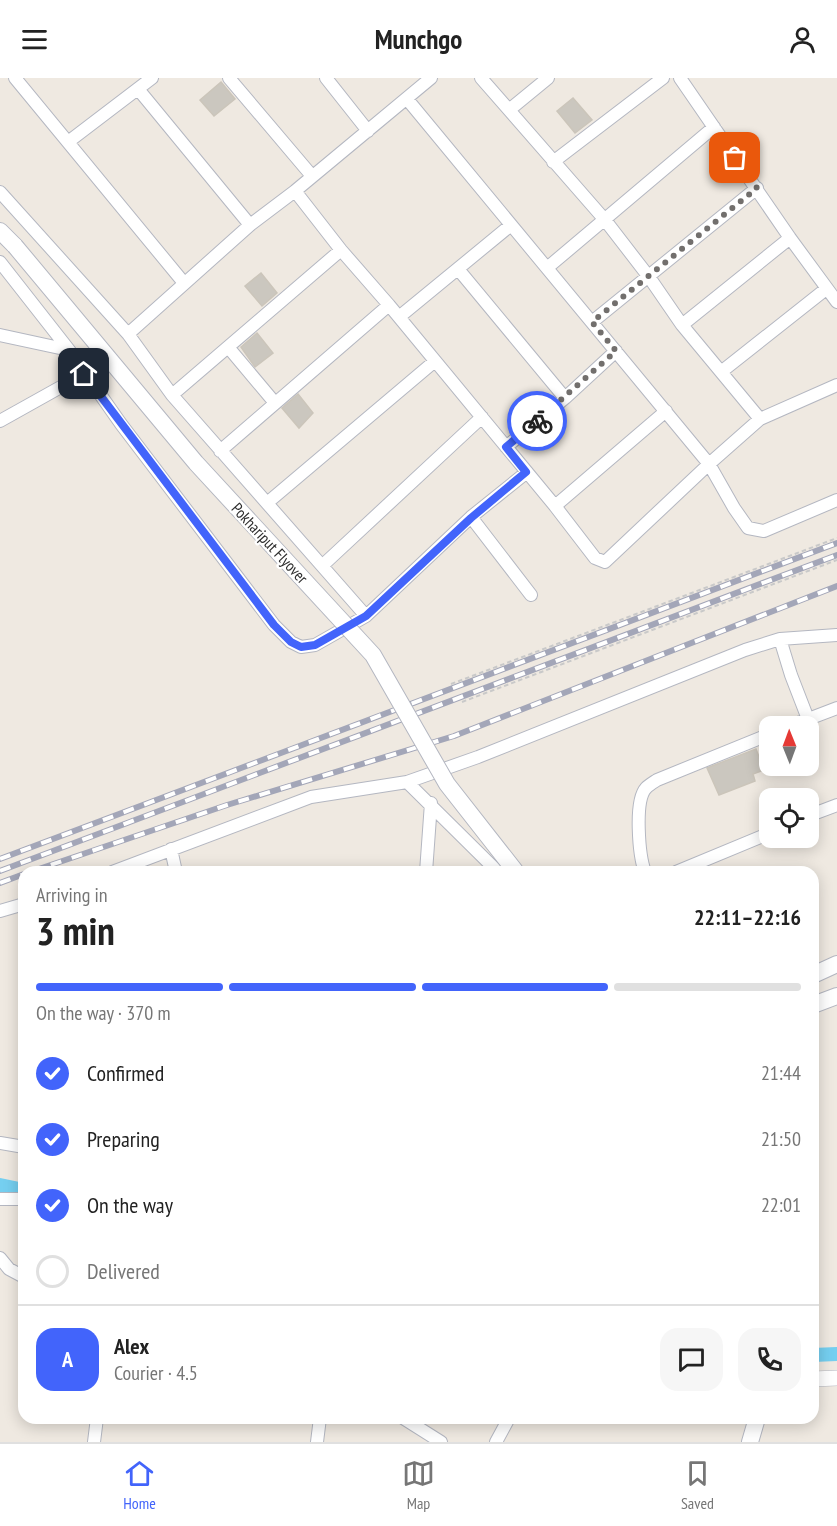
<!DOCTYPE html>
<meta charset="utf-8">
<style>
body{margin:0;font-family:"PT Sans Narrow",sans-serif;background:#f6f6f6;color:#222;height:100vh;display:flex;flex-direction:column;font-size:22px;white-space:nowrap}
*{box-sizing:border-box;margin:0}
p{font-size:20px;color:#767676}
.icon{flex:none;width:33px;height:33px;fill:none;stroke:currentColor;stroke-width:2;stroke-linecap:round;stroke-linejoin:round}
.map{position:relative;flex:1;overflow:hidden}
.side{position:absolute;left:18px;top:788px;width:801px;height:558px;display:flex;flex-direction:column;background:#fff;border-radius:18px;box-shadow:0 3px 15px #0003}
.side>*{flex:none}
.needle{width:39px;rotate:359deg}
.fabs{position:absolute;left:759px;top:638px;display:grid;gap:12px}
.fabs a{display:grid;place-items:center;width:60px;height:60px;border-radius:12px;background:#fff;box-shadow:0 3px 15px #0003;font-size:30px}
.pin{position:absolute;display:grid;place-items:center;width:51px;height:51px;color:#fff;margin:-26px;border-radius:12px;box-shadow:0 3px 9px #0006}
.courier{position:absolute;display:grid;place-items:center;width:60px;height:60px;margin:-30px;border:4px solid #4264fb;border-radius:50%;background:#fff;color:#222;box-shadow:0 2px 8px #0007}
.head em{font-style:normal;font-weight:800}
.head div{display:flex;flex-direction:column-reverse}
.head{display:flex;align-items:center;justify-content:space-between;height:102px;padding:0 18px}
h1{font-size:39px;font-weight:800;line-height:45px}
.bar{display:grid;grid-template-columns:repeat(4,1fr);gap:9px 6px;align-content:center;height:72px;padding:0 18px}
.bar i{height:8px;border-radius:4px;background:#e0e0e0}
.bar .selected{background:#4264fb}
.bar p{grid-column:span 4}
.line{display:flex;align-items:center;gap:15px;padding:0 18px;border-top:2px solid #e0e0e0}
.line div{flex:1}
.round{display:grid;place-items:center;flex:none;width:63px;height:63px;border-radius:18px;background:#f6f6f6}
ol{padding:0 18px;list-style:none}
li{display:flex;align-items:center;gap:18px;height:66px}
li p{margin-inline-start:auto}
li .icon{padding:6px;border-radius:50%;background:#4264fb;color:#fff;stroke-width:4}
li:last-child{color:#767676}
li i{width:33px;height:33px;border:3px solid #e0e0e0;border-radius:50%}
header{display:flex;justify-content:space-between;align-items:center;height:78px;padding:0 18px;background:#fff;font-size:27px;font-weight:800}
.tab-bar{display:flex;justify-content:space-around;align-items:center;height:84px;border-top:2px solid #e0e0e0;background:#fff;font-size:16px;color:#767676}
.tab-bar a{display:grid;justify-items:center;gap:3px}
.tab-bar .selected{color:#4264fb}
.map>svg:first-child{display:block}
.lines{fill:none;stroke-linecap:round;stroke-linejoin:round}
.canal{stroke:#75cff0;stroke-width:14}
.building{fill:#cbc7bf;stroke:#cbc5ba;stroke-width:1.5}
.minor-casing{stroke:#b4b7c1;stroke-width:14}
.tertiary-casing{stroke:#b4b7c1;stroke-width:16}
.secondary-casing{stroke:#b4b7c1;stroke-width:18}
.path{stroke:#c9c9c9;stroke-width:2;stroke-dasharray:4.5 3;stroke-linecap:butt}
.minor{stroke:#fff;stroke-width:12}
.tertiary{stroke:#fff;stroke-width:15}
.secondary{stroke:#fff;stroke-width:16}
.rail-casing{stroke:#a3a6b8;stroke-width:6}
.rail{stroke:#fff;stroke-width:4;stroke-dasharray:11;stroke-linecap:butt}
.secondary-bridge-casing{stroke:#b4b7c1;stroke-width:18;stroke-linecap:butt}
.secondary-bridge{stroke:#fff;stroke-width:16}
.done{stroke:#726f6d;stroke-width:6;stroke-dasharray:0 10.8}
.route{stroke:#4264fb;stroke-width:8}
.labels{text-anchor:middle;stroke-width:4.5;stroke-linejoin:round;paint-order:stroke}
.street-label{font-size:16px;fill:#2e2e2e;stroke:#fff}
</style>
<header><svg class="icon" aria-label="menu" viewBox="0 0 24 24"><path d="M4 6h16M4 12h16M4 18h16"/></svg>Munchgo<svg class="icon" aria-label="person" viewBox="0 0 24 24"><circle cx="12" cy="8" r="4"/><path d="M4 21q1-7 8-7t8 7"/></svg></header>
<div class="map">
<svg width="837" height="1364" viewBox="0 0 837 1364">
<rect width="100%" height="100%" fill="#efe9e1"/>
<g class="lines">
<path class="canal" d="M 0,1107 L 24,1112
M 813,1277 L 837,1276"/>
</g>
<path class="building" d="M 221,4 L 235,21 L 214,38 L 200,22 Z
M 573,20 L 592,42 L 575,55 L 557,33 Z
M 261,195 L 277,215 L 262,228 L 245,208 Z
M 257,255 L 273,275 L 255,289 L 241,269 Z
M 298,316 L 313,335 L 299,350 L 282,330 Z
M 756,671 L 764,692 L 753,696 L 755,703 L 719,717 L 707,690 Z"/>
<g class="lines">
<defs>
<path id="minor" d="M 15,0 L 184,205
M 229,0 L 312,98
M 326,0 L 368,53
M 481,0 L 605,142 L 649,199 L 682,247 L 760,341
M 680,0 L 790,160 L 837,224
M 138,11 L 250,147
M 407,21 L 709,386 L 734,430 L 748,450 L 764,453 L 837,422
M 509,32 L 548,0
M 68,64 L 152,0
M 553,84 L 663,0
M 295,113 L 341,172 L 389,227 L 555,428 L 595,480 L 605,484 L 709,386 L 760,341 L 837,307
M 0,114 L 128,256 L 172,317 L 366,538
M 0,184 L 69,272 L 121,346 L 274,547 L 291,564 L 301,569 L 315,567 L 366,538 L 471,439 L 527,394
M 547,190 L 714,49
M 458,191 L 565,320
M 399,239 L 511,147
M 592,244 L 757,110
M 682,247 L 790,160
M 128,256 L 250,147 L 295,113 L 431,0
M 0,257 L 69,272
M 228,269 L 275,325
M 721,294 L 826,211
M 172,317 L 341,172
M 0,343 L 84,296
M 506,369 L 565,320 L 616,273
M 220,373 L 389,227
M 267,425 L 435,283
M 555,428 L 666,333
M 471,439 L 531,517
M 323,487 L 482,339
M 780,561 L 791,597 L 808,641
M 790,648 L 837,630
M 407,704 L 498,794
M 808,738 L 837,727
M 171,771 L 176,794
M 112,794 L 311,719 L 407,704 L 478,679 L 745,572 L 780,561 L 837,557
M 426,794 L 431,725
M 645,794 C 639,778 634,723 646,710 C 649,707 654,704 657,702 L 770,656
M 676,794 L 770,755
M 0,833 L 24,826
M 0,1065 L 24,1069
M 0,1121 L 24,1121
M 0,1180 L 9,1191 L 24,1199
M 403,1340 L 441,1364
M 94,1364 L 97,1340
M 317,1364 L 320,1340
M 496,1364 L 509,1340"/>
<path id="tertiary" d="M 813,1301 L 837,1300"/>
<path id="secondary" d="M 0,153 L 15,168
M 813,897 L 837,886
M 813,927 L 837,918
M 750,1364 L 757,1340"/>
</defs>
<use href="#minor" class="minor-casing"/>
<use href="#tertiary" class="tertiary-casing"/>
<use href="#secondary" class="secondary-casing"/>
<path class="path" d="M 451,606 L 837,460
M 462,624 L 837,482"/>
<use href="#minor" class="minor"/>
<use href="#tertiary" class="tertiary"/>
<use href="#secondary" class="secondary"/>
<defs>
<path id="rail" d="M 0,781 L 837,465
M 0,793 L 837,477
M 30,794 L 227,727 L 454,658 L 837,508
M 0,805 L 24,796"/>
</defs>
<use href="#rail" class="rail-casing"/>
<use href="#rail" class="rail"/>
<defs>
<path id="secondary-bridge" d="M 15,168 L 196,385 L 373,577 L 447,706 L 516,794"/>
</defs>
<use href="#secondary-bridge" class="secondary-bridge-casing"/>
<use href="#secondary-bridge" class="secondary-bridge"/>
</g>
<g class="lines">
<path class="done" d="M 537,343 L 616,273 L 592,244 L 757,110 L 735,80"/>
<path class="route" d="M 84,296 L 274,547 L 291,564 L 301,569 L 315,567 L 366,538 L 471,440 L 526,394 L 506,369 L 537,343"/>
</g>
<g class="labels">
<g class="street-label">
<text transform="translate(270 465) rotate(47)" y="6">Pokhariput Flyover</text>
</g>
</g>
</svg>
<div class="fabs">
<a><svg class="needle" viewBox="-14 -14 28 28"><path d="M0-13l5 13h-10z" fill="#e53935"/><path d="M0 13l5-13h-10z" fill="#767676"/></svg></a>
<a><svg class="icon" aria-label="locate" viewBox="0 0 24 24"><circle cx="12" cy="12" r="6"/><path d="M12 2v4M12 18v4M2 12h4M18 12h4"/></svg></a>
</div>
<div class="pin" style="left:735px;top:80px;background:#ea580c"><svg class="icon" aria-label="bag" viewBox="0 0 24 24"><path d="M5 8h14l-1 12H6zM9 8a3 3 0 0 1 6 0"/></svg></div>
<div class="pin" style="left:84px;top:296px;background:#1f2937"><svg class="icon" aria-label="home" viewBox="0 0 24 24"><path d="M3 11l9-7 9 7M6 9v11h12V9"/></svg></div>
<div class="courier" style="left:537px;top:343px"><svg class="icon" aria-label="bike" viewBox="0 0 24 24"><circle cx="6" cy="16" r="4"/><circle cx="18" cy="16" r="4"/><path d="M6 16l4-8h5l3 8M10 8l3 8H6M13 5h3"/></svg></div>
<section class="side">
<div class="head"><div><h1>3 min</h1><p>Arriving in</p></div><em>22:11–22:16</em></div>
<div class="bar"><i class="selected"></i><i class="selected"></i><i class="selected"></i><i></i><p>On the way · 370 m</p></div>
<ol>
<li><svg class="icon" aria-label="check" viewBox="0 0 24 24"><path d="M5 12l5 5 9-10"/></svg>Confirmed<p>21:44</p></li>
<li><svg class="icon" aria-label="check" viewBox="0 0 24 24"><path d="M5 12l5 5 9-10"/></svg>Preparing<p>21:50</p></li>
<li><svg class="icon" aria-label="check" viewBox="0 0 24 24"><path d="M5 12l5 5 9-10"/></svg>On the way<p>22:01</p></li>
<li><i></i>Delivered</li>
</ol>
<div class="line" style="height:108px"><b class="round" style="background:#4264fb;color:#fff">A</b><div><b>Alex</b><p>Courier · 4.5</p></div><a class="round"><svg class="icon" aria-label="chat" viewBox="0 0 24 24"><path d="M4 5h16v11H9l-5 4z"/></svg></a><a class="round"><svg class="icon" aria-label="phone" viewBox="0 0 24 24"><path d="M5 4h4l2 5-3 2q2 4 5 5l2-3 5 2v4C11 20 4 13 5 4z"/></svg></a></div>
</section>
</div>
<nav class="tab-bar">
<a class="selected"><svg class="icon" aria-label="home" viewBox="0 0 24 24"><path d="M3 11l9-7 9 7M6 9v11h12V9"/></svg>Home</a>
<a><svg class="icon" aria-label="map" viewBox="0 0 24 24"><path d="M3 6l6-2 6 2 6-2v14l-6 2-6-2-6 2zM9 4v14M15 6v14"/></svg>Map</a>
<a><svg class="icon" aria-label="saved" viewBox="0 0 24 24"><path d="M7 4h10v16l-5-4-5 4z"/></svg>Saved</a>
</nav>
